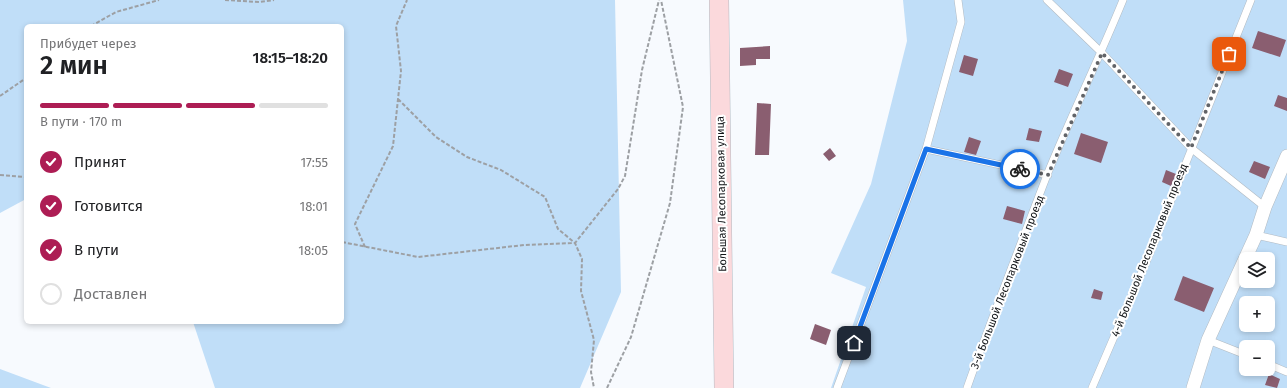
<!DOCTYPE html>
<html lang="ru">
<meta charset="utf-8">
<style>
body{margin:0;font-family:"Fira Sans",sans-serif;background:#f2f2f2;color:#202124;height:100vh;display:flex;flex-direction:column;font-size:15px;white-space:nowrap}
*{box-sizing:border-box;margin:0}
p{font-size:13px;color:#757577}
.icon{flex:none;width:22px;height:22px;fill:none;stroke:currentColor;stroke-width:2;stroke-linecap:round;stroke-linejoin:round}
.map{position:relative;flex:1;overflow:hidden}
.panel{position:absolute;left:24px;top:24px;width:320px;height:300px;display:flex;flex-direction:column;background:#fff;border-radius:6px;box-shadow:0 2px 6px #0003}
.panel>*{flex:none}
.controls{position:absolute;left:1239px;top:252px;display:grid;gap:8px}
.controls a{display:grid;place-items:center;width:36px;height:36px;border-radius:6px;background:#fff;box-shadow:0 2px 6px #0003;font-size:20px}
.pin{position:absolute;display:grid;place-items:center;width:34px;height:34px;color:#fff;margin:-17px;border-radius:8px;box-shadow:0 2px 6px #0006}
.courier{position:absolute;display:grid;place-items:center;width:40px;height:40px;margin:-20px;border:3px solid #1a73e8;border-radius:50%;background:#fff;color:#222;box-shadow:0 1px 5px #0007}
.headline em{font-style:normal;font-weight:600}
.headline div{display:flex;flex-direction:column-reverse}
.headline{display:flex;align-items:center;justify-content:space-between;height:68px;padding:0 16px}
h1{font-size:26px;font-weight:600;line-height:30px}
.bar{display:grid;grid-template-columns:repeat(4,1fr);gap:6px 4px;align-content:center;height:48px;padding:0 16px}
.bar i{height:5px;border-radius:3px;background:#e0e0e0}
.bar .on{background:#ad1d54}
.bar p{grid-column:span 4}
ol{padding:0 16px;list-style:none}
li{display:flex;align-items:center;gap:12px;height:44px}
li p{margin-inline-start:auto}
li .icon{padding:4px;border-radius:50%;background:#ad1d54;color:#fff;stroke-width:4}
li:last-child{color:#757577}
li i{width:22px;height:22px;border:2px solid #e0e0e0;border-radius:50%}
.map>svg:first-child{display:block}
.green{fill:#c0def8;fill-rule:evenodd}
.building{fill:#8a5e70}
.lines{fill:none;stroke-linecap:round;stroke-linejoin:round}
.lane-casing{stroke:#b2bbc3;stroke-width:8}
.street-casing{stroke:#b2bbc3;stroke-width:14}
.secondary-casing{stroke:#b2bbc3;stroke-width:20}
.path{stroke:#9da0a4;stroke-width:2;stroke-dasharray:4 2;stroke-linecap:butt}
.lane{stroke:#fff;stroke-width:7}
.street{stroke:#fff;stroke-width:13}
.secondary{stroke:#fbd9dc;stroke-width:19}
.done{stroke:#626468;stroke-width:4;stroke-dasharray:0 7.2}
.route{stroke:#1a73e8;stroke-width:5}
.labels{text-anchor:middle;stroke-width:4;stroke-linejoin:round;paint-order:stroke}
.street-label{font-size:11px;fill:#111417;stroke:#fff}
</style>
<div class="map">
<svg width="1287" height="388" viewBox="0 0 1287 388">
<rect width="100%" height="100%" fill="#f7fafe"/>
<path class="green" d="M 0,0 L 615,0 L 621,292 L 580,388 L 215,388 L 193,322 L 342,322 L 342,26 L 26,26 L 26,199 L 0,213 Z
M 903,0 L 1287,0 L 1287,388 L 831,388 L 866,287 L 831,273 L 871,184 L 907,41 ZM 1246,259 L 1268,259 L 1268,281 L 1246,281 ZM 1246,303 L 1268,303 L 1268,325 L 1246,325 ZM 1246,347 L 1268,347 L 1268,369 L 1246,369 Z
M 0,369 L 51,388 L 0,388 Z"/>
<path class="building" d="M 1258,31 L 1286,40 L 1280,57 L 1252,48 Z
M 770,46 L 770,59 L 756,59 L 756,65 L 740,66 L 740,48 Z
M 964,55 L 978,59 L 973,76 L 959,72 Z
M 1059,69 L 1073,74 L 1068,87 L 1054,82 Z
M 1278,95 L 1287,98 L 1287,111 L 1274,106 Z
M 757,103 L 771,104 L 769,155 L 755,155 Z
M 1029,128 L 1042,131 L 1039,142 L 1026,140 Z
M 1081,133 L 1108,142 L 1101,163 L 1074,154 Z
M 969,137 L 981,141 L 976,155 L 964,152 Z
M 830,148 L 836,156 L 829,161 L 823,154 Z
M 1254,161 L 1270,167 L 1265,179 L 1249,172 Z
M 1166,170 L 1176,174 L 1171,186 L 1162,182 Z
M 1007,206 L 1025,211 L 1022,224 L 1003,219 Z
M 1183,276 L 1214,288 L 1204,312 L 1174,300 Z
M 1094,289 L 1103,292 L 1101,300 L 1091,298 Z
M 815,324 L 831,330 L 826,345 L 810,339 Z
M 1269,374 L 1280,379 L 1277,388 L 1265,385 Z"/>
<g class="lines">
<defs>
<path id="lane" d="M 1047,0 L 1102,53 L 1191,148 L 1265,207
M 926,149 L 1048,175
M 1256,235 L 1287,242
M 1208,340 L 1246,355
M 1268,364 L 1287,372
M 837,388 L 926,149 L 961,22 L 958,0
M 967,388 C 992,317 1020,246 1047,175 C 1071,116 1099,59 1123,0
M 1092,388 L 1150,253 L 1251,0"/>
<path id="street" d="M 1193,388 L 1208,340 L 1256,235 L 1265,207 L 1287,156"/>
<path id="secondary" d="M 719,0 L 724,388"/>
</defs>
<use href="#lane" class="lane-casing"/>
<use href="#street" class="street-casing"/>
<use href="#secondary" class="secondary-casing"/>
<path class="path" d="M 225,0 L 259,2 L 274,0
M 91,26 L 116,12 L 159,0
M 0,96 L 26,78
M 398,99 L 436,137 L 467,157 L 501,170 L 545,197 L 558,229 L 575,243 L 582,259 L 581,291 L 594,340 L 591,372 L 594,388
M 0,175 L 26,177
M 342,242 L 418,257 L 524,245 L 575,243 L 618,189 L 625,176 L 642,70 L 659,0
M 365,247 L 355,224 L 393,146 L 401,71 L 396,26 L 407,0
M 607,388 L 631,337 L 670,203 L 683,107 L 661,0"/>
<use href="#lane" class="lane"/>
<use href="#street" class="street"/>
<use href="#secondary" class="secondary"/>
</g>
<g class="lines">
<path class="done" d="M 1020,169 L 1048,175 L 1102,53 L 1191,148 L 1229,54"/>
<path class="route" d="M 854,343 L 926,149 L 1020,169"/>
</g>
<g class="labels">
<g class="street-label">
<text transform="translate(721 194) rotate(-91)" y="4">Большая Лесопарковая улица</text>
<text transform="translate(1149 250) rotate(-68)" y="4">4-й Большой Лесопарковый проезд</text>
<text transform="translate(1007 282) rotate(-69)" y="4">3-й Большой Лесопарковый проезд</text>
</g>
</g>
</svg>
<div class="controls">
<a><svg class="icon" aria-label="layers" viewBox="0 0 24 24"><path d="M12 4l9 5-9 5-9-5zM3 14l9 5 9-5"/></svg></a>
<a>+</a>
<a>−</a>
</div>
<div class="pin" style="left:1229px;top:54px;background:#ea580c"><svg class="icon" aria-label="bag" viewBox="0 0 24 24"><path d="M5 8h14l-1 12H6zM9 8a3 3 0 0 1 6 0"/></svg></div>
<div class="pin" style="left:854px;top:343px;background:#1f2937"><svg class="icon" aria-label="home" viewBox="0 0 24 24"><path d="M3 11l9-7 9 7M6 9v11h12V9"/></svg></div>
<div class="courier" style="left:1020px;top:169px"><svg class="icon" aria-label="bike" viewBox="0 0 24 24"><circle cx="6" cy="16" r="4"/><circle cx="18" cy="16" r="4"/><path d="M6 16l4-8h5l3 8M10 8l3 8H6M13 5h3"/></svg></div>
<section class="panel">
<div class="headline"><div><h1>2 мин</h1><p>Прибудет через</p></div><em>18:15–18:20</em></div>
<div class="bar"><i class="on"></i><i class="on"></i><i class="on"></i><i></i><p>В пути · 170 m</p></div>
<ol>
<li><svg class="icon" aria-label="check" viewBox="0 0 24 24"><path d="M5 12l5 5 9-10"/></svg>Принят<p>17:55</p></li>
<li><svg class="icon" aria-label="check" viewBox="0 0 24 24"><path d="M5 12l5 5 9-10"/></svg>Готовится<p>18:01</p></li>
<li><svg class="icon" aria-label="check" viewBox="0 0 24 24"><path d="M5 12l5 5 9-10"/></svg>В пути<p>18:05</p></li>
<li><i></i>Доставлен</li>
</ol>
</section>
</div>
